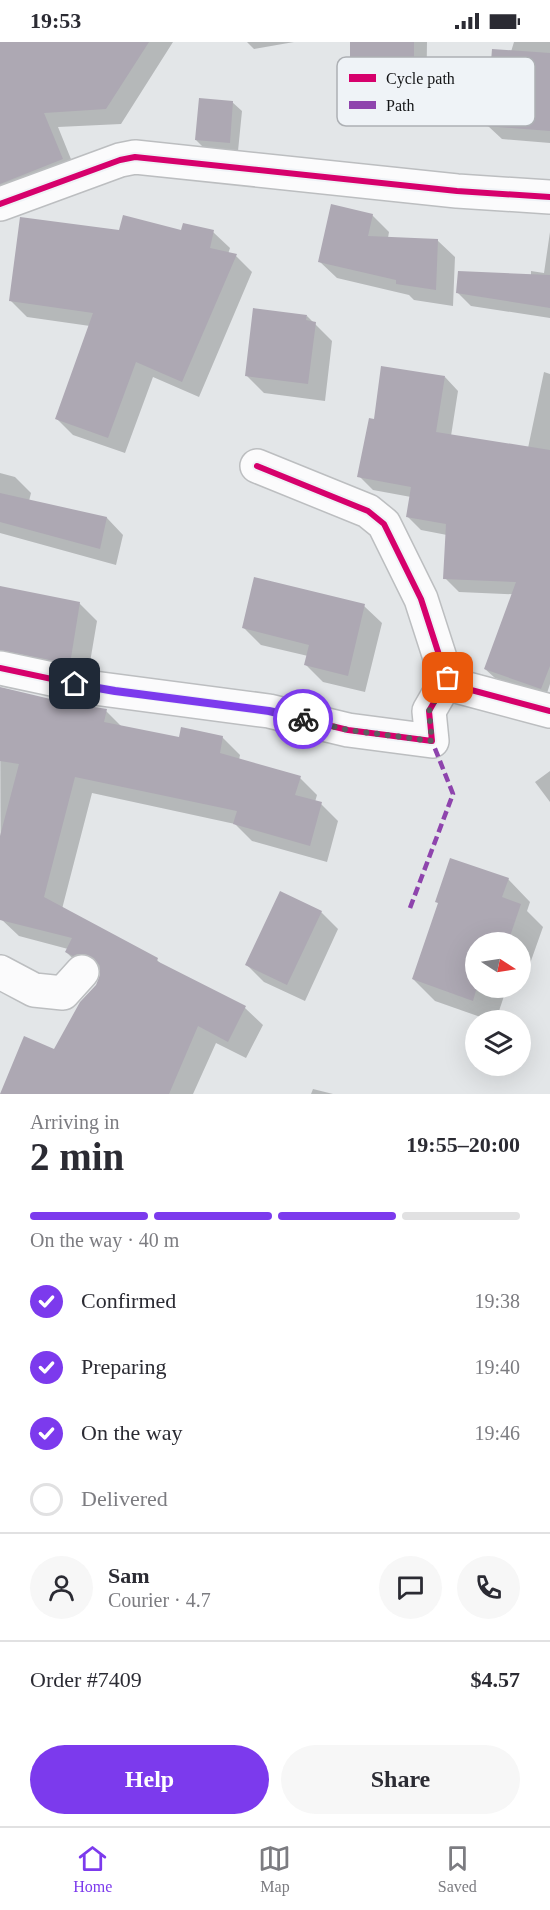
<!DOCTYPE html>
<meta charset="utf-8">
<style>
body{margin:0;font-family:Georgia,serif;background:#f7f7f7;color:#2b2b33;height:100vh;display:flex;flex-direction:column;font-size:22px;white-space:nowrap}
*{box-sizing:border-box;margin:0}
p{font-size:20px;color:#7c7c81}
.icon{flex:none;width:33px;height:33px;fill:none;stroke:currentColor;stroke-width:2;stroke-linecap:round;stroke-linejoin:round}
.map{position:relative;height:1052px;overflow:hidden}
.drawer{display:flex;flex-direction:column;background:#fff;flex:1}
.drawer>*{flex:none}
.needle{width:39px;rotate:102deg}
.controls{position:absolute;left:465px;top:890px;display:grid;gap:12px}
.controls a{display:grid;place-items:center;width:66px;height:66px;border-radius:50%;background:#fff;box-shadow:0 6px 24px #0002;font-size:30px}
.pin{position:absolute;display:grid;place-items:center;width:51px;height:51px;color:#fff;margin:-26px;border-radius:12px;box-shadow:0 3px 9px #0006}
.courier{position:absolute;display:grid;place-items:center;width:60px;height:60px;margin:-30px;border:4px solid #7c3aed;border-radius:50%;background:#fff;color:#222;box-shadow:0 2px 8px #0007}
.overview em{font-style:normal;font-weight:700}
.overview div{display:flex;flex-direction:column-reverse}
.overview{display:flex;align-items:center;justify-content:space-between;height:102px;padding:0 30px}
h1{font-size:39px;font-weight:700;line-height:45px}
.bar{display:grid;grid-template-columns:repeat(4,1fr);gap:9px 6px;align-content:center;height:72px;padding:0 30px}
.bar i{height:8px;border-radius:4px;background:#e1e1e2}
.bar .on{background:#7c3aed}
.bar p{grid-column:span 4}
.line{display:flex;align-items:center;gap:15px;padding:0 30px;border-top:2px solid #e1e1e2}
.line div{flex:1}
.round{display:grid;place-items:center;flex:none;width:63px;height:63px;border-radius:32px;background:#f7f7f7}
ol{padding:0 30px;list-style:none}
li{display:flex;align-items:center;gap:18px;height:66px}
li p{margin-inline-start:auto}
li .icon{padding:6px;border-radius:50%;background:#7c3aed;color:#fff;stroke-width:4}
li:last-child{color:#7c7c81}
li i{width:33px;height:33px;border:3px solid #e1e1e2;border-radius:50%}
.primary-button{display:flex;gap:12px;margin-top:auto;padding:12px 30px}
.primary-button a{flex:1;height:69px;border-radius:36px;background:#7c3aed;color:#fff;font-size:24px;font-weight:700;line-height:69px;text-align:center}
.primary-button a+a{background:#f7f7f7;color:#2b2b33}
.status{display:flex;justify-content:space-between;align-items:center;height:42px;padding:0 30px;background:#fff;direction:ltr}
.status svg{height:16px;fill:currentColor}
.tabs{display:flex;justify-content:space-around;align-items:center;height:84px;border-top:2px solid #e1e1e2;background:#fff;font-size:16px;color:#7c7c81}
.tabs a{display:grid;justify-items:center;gap:3px}
.tabs .on{color:#7c3aed}
.map>svg:first-child{display:block}
.shadow{fill:#0003}
.building{fill:#ada8b3}
.lines{fill:none;stroke-linecap:round;stroke-linejoin:round}
.minor-casing{stroke:#bcbec0;stroke-width:36}
.minor{stroke:#fbfbfc;stroke-width:33}
.quiet{stroke:#8e44ad;stroke-width:4.5;stroke-dasharray:9 4.5;stroke-linecap:butt}
.cycleway-casing{stroke:#eff3f7;stroke-width:10}
.cycleway{stroke:#d6006c;stroke-width:6}
.done{stroke:#5c5e60;stroke-width:6;stroke-dasharray:0 10.8}
.route{stroke:#7c3aed;stroke-width:8}
.key{fill:#eff3f7;stroke:#adb0b4;stroke-width:1.5}
.key-label{font-size:16px;fill:#131416}
</style>
<div class="status"><b>19:53</b><svg viewBox="0 0 49 12"><path d="M0 12V9h3v3zM5 12V6h3v6zM10 12V3h3v9zM15 12V0h3v12zM26 1h20v11H26zM47 4h2v5h-2z"/></svg></div>
<div class="map">
<svg width="550" height="1052" viewBox="0 0 550 1052">
<rect width="100%" height="100%" fill="#e3e6e8"/>
<path class="shadow" d="M 0,0 L 173,0 L 121,82 L 58,85 L 77,132 L 0,162 Z
M 247,0 L 294,0 L 254,7 Z
M 351,0 L 427,0 L 426,71 L 365,71 L 352,57 Z
M 514,0 L 550,0 L 550,101 L 502,97 L 488,84 Z
M 232,60 L 242,69 L 238,109 L 205,107 L 196,98 Z
M 372,173 L 389,190 L 388,196 L 437,198 L 455,215 L 453,264 L 414,258 L 409,253 L 337,236 L 319,219 Z
M 120,189 L 213,190 L 230,206 L 228,212 L 236,214 L 252,230 L 199,355 L 153,335 L 125,411 L 73,393 L 57,377 L 90,284 L 27,275 L 10,258 Z
M 550,190 L 550,276 L 471,264 L 457,250 L 531,233 L 531,229 L 544,231 Z
M 307,274 L 332,299 L 325,359 L 264,351 L 247,334 Z
M 544,330 L 550,332 L 550,464 L 531,553 L 459,550 L 445,536 L 447,493 L 421,488 L 407,474 L 411,455 L 373,448 L 359,434 L 375,378 L 445,335 L 458,349 L 451,394 L 528,406 Z
M 0,431 L 15,435 L 31,451 L 29,459 L 107,476 L 123,493 L 116,523 L 0,491 Z
M 0,545 L 79,561 L 97,579 L 87,638 L 0,637 Z
M 364,564 L 382,581 L 365,650 L 323,640 L 306,623 L 308,614 L 261,603 L 244,586 Z
M 550,574 L 550,642 L 546,654 L 495,636 L 485,627 Z
M 0,647 L 63,661 L 106,669 L 122,685 L 180,697 L 222,695 L 240,713 L 239,718 L 300,736 L 317,753 L 315,760 L 321,762 L 338,779 L 327,820 L 252,799 L 235,782 L 92,751 L 62,867 L 157,918 L 162,923 L 245,966 L 263,983 L 246,1016 L 216,1001 L 193,1052 L 2,1052 L 55,1009 L 97,943 L 101,928 L 84,927 L 66,910 L 68,907 L 19,894 L 1,877 Z
M 550,729 L 550,760 L 535,740 Z
M 508,837 L 530,860 L 527,869 L 543,885 L 527,930 L 520,928 L 520,900 L 476,900 L 476,945 L 507,945 L 496,978 L 489,978 L 435,959 L 413,937 L 439,862 Z
M 321,870 L 338,887 L 305,959 L 264,940 L 247,923 Z
M 313,1047 L 333,1052 L 311,1052 Z"/>
<path class="building" d="M 0,0 L 149,0 L 106,67 L 44,71 L 63,117 L 0,142 Z
M 350,0 L 414,0 L 414,58 L 350,58 Z
M 492,7 L 550,11 L 550,89 L 486,84 Z
M 199,56 L 233,59 L 230,101 L 195,98 Z
M 331,162 L 373,172 L 368,194 L 438,197 L 436,248 L 396,242 L 396,238 L 318,220 Z
M 123,173 L 181,188 L 183,181 L 214,188 L 210,206 L 237,212 L 182,340 L 136,320 L 108,396 L 55,377 L 93,271 L 9,259 L 20,175 L 119,188 Z
M 458,229 L 550,233 L 550,266 L 456,251 Z
M 253,266 L 307,273 L 306,278 L 316,280 L 308,342 L 245,334 Z
M 381,324 L 445,334 L 436,390 L 550,408 L 550,624 L 541,647 L 484,627 L 516,540 L 443,537 L 446,482 L 406,475 L 411,445 L 357,435 L 369,376 L 374,377 Z
M 0,451 L 107,475 L 100,507 L 0,480 Z
M 254,535 L 365,562 L 348,634 L 304,623 L 309,603 L 242,586 Z
M 0,544 L 80,560 L 70,622 L 0,608 Z
M 0,645 L 63,660 L 107,667 L 104,680 L 179,695 L 181,685 L 223,694 L 220,711 L 301,734 L 295,753 L 322,760 L 310,804 L 233,782 L 237,769 L 75,735 L 44,855 L 158,916 L 157,919 L 246,964 L 228,1000 L 198,984 L 169,1052 L 0,1052 L 24,994 L 54,1007 L 80,960 L 96,943 L 100,933 L 100,924 L 94,916 L 85,912 L 77,912 L 73,914 L 65,910 L 72,896 L 0,878 L 0,794 L 19,722 L 0,719 Z
M 450,816 L 509,836 L 502,855 L 521,862 L 508,900 L 476,900 L 476,945 L 477,945 L 473,959 L 412,937 L 438,861 L 435,860 Z
M 280,849 L 322,869 L 287,943 L 245,923 Z"/>
<g class="lines">
<defs>
<path id="minor" d="M 0,162 L 120,118 L 135,115 L 457,149 L 550,155
M 257,424 L 368,469 L 384,482 L 421,557 L 441,619 L 448,636
M 0,626 L 94,646 L 269,669 L 348,688 L 432,699 L 429,669 L 448,636 L 460,645 L 550,669
M 0,930 L 34,948 L 63,951 L 82,930"/>
</defs>
<use href="#minor" class="minor-casing"/>
<use href="#minor" class="minor"/>
<path class="quiet" d="M 410,866 L 453,752 L 432,699"/>
<defs>
<path id="cycleway" d="M 0,162 L 120,118 L 135,115 L 457,149 L 550,155
M 257,424 L 368,469 L 384,482 L 421,557 L 441,619 L 448,636
M 0,626 L 94,646 L 269,669 L 348,688 L 432,699 L 429,669 L 448,636 L 460,645 L 550,669"/>
</defs>
<use href="#cycleway" class="cycleway-casing"/>
<use href="#cycleway" class="cycleway"/>
</g>
<g class="lines">
<path class="done" d="M 303,677 L 348,688 L 432,699 L 429,669 L 448,636"/>
<path class="route" d="M 75,642 L 115,649 L 269,669 L 303,677"/>
</g>
<rect x="337" y="15" width="198" height="69" rx="9" class="key"/>
<rect x="349" y="32" width="27" height="8" fill="#d6006c"/>
<rect x="349" y="59" width="27" height="8" fill="#8e44ad"/>
<g class="key-label">
<text x="386" y="42">Cycle path</text>
<text x="386" y="69">Path</text>
</g>
</svg>
<div class="controls">
<a><svg class="needle" viewBox="-14 -14 28 28"><path d="M0-13l5 13h-10z" fill="#e53935"/><path d="M0 13l5-13h-10z" fill="#7c7c81"/></svg></a>
<a><svg class="icon" aria-label="layers" viewBox="0 0 24 24"><path d="M12 4l9 5-9 5-9-5zM3 14l9 5 9-5"/></svg></a>
</div>
<div class="pin" style="left:448px;top:636px;background:#ea580c"><svg class="icon" aria-label="bag" viewBox="0 0 24 24"><path d="M5 8h14l-1 12H6zM9 8a3 3 0 0 1 6 0"/></svg></div>
<div class="pin" style="left:75px;top:642px;background:#1f2937"><svg class="icon" aria-label="home" viewBox="0 0 24 24"><path d="M3 11l9-7 9 7M6 9v11h12V9"/></svg></div>
<div class="courier" style="left:303px;top:677px"><svg class="icon" aria-label="bike" viewBox="0 0 24 24"><circle cx="6" cy="16" r="4"/><circle cx="18" cy="16" r="4"/><path d="M6 16l4-8h5l3 8M10 8l3 8H6M13 5h3"/></svg></div>
</div>
<section class="drawer">
<div class="overview"><div><h1>2 min</h1><p>Arriving in</p></div><em>19:55–20:00</em></div>
<div class="bar"><i class="on"></i><i class="on"></i><i class="on"></i><i></i><p>On the way · 40 m</p></div>
<ol>
<li><svg class="icon" aria-label="check" viewBox="0 0 24 24"><path d="M5 12l5 5 9-10"/></svg>Confirmed<p>19:38</p></li>
<li><svg class="icon" aria-label="check" viewBox="0 0 24 24"><path d="M5 12l5 5 9-10"/></svg>Preparing<p>19:40</p></li>
<li><svg class="icon" aria-label="check" viewBox="0 0 24 24"><path d="M5 12l5 5 9-10"/></svg>On the way<p>19:46</p></li>
<li><i></i>Delivered</li>
</ol>
<div class="line" style="height:108px"><a class="round"><svg class="icon" aria-label="person" viewBox="0 0 24 24"><circle cx="12" cy="8" r="4"/><path d="M4 21q1-7 8-7t8 7"/></svg></a><div><b>Sam</b><p>Courier · 4.7</p></div><a class="round"><svg class="icon" aria-label="chat" viewBox="0 0 24 24"><path d="M4 5h16v11H9l-5 4z"/></svg></a><a class="round"><svg class="icon" aria-label="phone" viewBox="0 0 24 24"><path d="M5 4h4l2 5-3 2q2 4 5 5l2-3 5 2v4C11 20 4 13 5 4z"/></svg></a></div>
<div class="line" style="height:78px"><div>Order #7409</div><b>$4.57</b></div>
<div class="primary-button"><a>Help</a><a>Share</a></div>
</section>
<nav class="tabs">
<a class="on"><svg class="icon" aria-label="home" viewBox="0 0 24 24"><path d="M3 11l9-7 9 7M6 9v11h12V9"/></svg>Home</a>
<a><svg class="icon" aria-label="map" viewBox="0 0 24 24"><path d="M3 6l6-2 6 2 6-2v14l-6 2-6-2-6 2zM9 4v14M15 6v14"/></svg>Map</a>
<a><svg class="icon" aria-label="saved" viewBox="0 0 24 24"><path d="M7 4h10v16l-5-4-5 4z"/></svg>Saved</a>
</nav>
